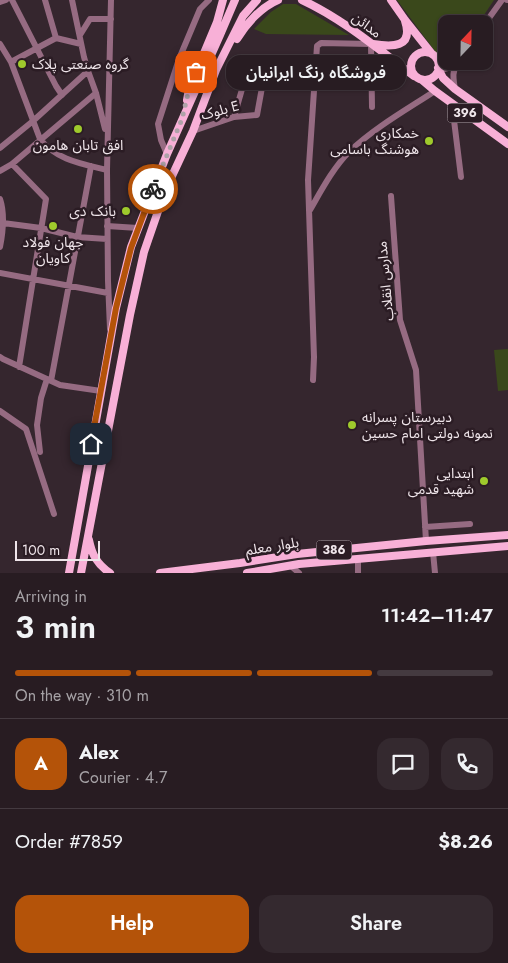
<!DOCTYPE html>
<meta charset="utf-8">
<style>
body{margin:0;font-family:Jost,"Noto Sans Arabic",sans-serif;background:#34292f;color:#f1f3f6;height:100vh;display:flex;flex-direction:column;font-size:19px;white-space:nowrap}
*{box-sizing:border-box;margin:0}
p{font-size:16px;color:#a5a1a5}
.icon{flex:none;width:28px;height:28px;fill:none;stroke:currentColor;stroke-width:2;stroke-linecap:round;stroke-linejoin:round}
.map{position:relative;height:573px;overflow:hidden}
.drawer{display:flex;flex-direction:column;background:#281c22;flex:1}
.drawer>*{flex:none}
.needle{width:32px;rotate:22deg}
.controls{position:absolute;left:438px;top:15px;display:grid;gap:10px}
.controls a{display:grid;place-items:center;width:55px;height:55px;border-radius:10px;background:#281c22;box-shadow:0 1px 4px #0004,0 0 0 1px #443a40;font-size:25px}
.scale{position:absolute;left:15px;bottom:12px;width:85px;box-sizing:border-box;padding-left:5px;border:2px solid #efe5ea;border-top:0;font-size:14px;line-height:18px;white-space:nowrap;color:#efe5ea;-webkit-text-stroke:4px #2b1c24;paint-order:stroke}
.pin{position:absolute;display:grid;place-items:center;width:42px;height:42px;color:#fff;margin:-21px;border-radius:10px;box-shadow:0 2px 8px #0006}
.courier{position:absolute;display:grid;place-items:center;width:50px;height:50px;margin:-25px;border:4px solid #b45309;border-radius:50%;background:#fff;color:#222;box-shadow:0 1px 6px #0007}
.bubble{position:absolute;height:35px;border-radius:15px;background:#281c22;box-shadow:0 1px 4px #0004,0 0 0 1px #443a40;font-size:16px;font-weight:600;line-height:35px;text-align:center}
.headline em{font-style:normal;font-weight:600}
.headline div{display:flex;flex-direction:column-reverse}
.headline{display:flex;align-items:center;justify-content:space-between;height:85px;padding:0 15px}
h1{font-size:32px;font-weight:600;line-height:38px}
.bar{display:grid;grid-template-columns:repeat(4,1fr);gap:8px 5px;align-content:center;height:60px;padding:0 15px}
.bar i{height:6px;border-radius:4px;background:#443a40}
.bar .active{background:#b45309}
.bar p{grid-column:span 4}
.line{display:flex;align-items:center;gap:12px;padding:0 15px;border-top:1px solid #443a40}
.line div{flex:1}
.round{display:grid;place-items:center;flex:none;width:52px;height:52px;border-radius:15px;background:#34292f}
.action{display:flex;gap:10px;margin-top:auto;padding:10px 15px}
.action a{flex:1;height:58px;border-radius:15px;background:#b45309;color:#fff;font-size:20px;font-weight:600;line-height:58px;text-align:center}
.action a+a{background:#34292f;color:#f1f3f6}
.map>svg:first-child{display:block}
.green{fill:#3a481b}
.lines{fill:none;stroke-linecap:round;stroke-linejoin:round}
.minor{stroke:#966b82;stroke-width:6}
.major{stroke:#f8b0d7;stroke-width:8}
.done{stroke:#aea2a8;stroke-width:5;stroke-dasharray:0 9}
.route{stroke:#b45309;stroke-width:6}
.poi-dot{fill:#9fca2c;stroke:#2b1c24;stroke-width:2}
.labels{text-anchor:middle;stroke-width:5;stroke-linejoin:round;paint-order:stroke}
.shield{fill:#2b1c24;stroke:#b4a9af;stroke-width:1}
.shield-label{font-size:12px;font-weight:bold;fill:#efe5ea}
.street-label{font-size:14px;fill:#efe5ea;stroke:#2b1c24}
.poi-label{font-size:14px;fill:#efe5ea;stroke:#2b1c24;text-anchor:end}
</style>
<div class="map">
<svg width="508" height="573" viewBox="0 0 508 573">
<rect width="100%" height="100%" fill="#35262e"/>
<path class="green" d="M 397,0 L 494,0 L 478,24 L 446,24 L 446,61 L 452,61 L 451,63 L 443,62 Z
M 283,4 L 296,4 L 349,35 L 266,34 L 254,29 L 271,12 Z
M 508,349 L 508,390 L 498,391 L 494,350 Z"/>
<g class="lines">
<path class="minor" d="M 12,0 L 56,86 L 62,95
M 45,0 L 56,38
M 72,0 L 84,57 L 88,71 L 96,93 L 105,129
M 507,0 L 508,0
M 0,2 L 6,0
M 484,25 L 502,0
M 80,35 L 90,19 L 111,19
M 0,44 L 11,62 L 40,139 C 56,160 83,164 107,170
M 11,62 L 56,38 L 81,44
M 438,68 L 445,69 L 455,66
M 331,74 L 372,76
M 455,89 C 453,78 452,70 458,61
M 452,104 L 461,177
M 193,131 L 234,117 L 257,115 L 265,71 L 266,57 L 251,58 L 234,117
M 0,148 L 33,121 L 88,71
M 167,154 L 161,140 L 158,124 L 179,59 L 200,9 L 209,0
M 12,164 L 46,199 L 19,367
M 0,171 L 12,164 L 96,93
M 391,196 L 400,320 L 416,370 L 426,541
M 0,199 C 5,214 3,232 0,247
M 310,210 C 321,191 333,168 349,152 C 374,128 406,110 435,91
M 3,223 L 41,228 L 77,237 L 107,239
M 107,226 L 138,228
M 0,273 L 108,293
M 110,329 L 108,281 L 107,170 L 111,0
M 0,357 L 3,359 L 60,385 L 101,391
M 313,380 L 314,357 L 308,180 L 317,46 L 321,43 L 371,44 L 372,107
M 51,381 L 91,166
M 0,411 L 26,429 L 54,514
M 40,452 L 37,425 L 41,398 L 47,379
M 425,527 L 470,524
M 433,552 L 435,573
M 358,560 L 358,573
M 291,566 L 299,573"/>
<path class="major" d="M 302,0 C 343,19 378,49 414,76
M 391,0 L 405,20 L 432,54
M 237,39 C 246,24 261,7 278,0
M 373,44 C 392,47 414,48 405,21
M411 66a14 14 0 1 1 28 0a14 14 0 1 1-28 0Z
M 438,68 L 443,78 L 455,89 L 508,127
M 422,80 L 435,91 L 508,144
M 187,100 L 189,89 L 217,22 L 223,0
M 89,540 C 92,555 97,564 110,573
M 69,573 L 116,308 L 131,247 L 167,154 L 220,35 L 235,0
M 81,573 L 130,315 L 144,252 L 165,191 L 193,131 L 216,70 L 243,16 L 257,0
M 160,573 L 240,563 L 297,554 L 426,541 L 508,535
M 247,573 L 299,564 L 508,546"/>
</g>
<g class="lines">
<path class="done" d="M 153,189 L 182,119 L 189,89 L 196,72"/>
<path class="route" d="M 91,444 L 116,308 L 131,248 L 153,189"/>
</g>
<g class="poi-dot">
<circle cx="22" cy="64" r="5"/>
<circle cx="78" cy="129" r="5"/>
<circle cx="429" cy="141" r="5"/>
<circle cx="126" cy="211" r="5"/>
<circle cx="53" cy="226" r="5"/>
<circle cx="352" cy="425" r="5"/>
<circle cx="484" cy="481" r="5"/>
</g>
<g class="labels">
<g class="shield">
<rect x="447.5" y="103.5" width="35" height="19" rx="4"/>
<rect x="316.5" y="540.5" width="35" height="19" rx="4"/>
</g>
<g class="shield-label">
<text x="465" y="117">396</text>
<text x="334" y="554">386</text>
</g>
<g class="street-label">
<text transform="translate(367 25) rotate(36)" y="5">مدائن</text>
<text transform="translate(220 110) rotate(-15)" y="5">بلوک E</text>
<text transform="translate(385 281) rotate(-95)" y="5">مدارس انقلاب</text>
<text transform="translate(272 546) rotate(-9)" y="5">بلوار معلم</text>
</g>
<g class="poi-label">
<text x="32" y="69" text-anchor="start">گروه صنعتی پلاک</text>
<text x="419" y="138">خمکاری<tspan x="419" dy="16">هوشنگ باسامی</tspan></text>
<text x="78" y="150" text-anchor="middle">افق تابان هامون</text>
<text x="116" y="216">بانک دی</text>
<text x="53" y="247" text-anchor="middle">جهان فولاد<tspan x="53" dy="16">کاویان</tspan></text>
<text x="362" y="422" text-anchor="start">دبیرستان پسرانه<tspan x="362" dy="16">نمونه دولتی امام حسین</tspan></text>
<text x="474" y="478">ابتدایی<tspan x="474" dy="16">شهید قدمی</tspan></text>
</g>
</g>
</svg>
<div class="controls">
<a><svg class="needle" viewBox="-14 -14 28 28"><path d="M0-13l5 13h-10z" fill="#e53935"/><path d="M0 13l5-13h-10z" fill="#a5a1a5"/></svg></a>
</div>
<div class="scale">100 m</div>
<div class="pin" style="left:196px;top:72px;background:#ea580c"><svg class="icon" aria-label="bag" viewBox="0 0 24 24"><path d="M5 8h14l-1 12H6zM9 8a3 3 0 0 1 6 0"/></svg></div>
<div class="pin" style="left:91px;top:444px;background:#1f2937"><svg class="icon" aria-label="home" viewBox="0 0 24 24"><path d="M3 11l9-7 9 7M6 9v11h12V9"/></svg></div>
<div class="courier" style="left:153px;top:189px"><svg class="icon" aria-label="bike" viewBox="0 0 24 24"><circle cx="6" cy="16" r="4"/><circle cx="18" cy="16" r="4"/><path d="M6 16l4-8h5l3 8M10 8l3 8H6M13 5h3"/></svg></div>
<div class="bubble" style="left:226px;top:55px;width:180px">فروشگاه رنگ ایرانیان</div>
</div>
<section class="drawer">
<div class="headline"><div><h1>3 min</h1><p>Arriving in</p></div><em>11:42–11:47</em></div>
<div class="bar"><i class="active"></i><i class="active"></i><i class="active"></i><i></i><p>On the way · 310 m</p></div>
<div class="line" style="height:90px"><b class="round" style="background:#b45309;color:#fff">A</b><div><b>Alex</b><p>Courier · 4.7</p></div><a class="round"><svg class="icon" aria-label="chat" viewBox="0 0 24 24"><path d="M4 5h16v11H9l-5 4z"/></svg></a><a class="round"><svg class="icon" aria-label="phone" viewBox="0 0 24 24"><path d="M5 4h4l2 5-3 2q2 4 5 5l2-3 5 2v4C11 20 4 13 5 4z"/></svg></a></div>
<div class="line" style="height:65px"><div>Order #7859</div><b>$8.26</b></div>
<div class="action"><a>Help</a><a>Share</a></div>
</section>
